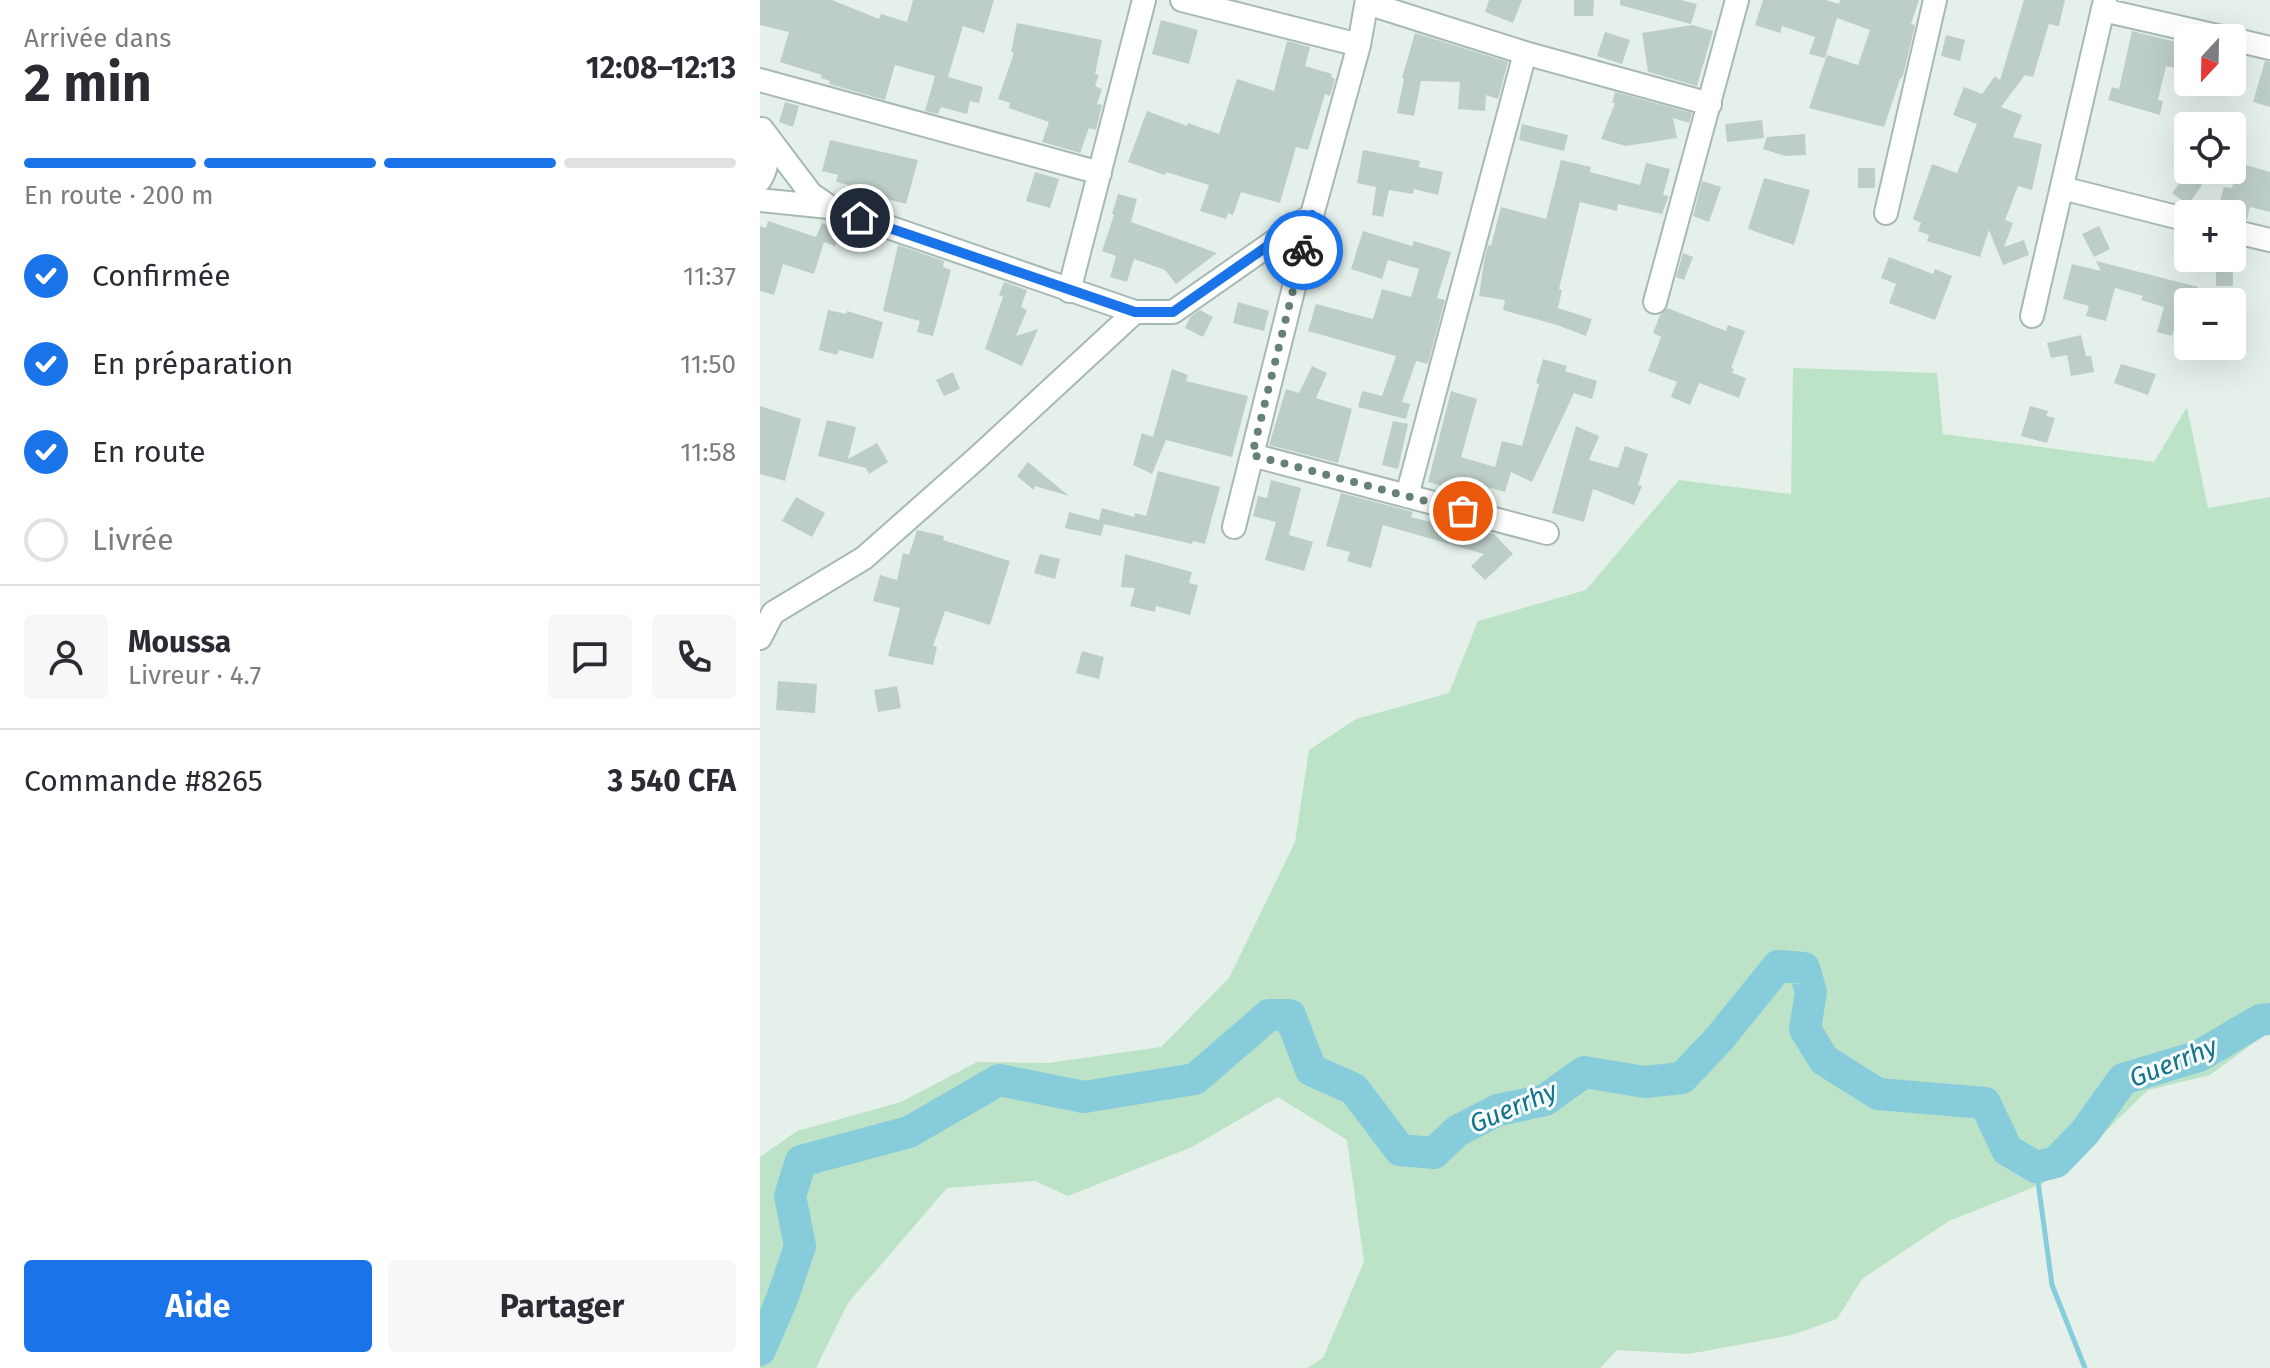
<!DOCTYPE html>
<html lang="fr">
<meta charset="utf-8">
<style>
body{margin:0;font-family:"Fira Sans",sans-serif;background:#f7f7f7;color:#2b2b33;height:100vh;display:flex;flex-direction:column;font-size:30px;white-space:nowrap}
*{box-sizing:border-box;margin:0}
p{font-size:26px;color:#7c7c81}
.icon{flex:none;width:44px;height:44px;fill:none;stroke:currentColor;stroke-width:2;stroke-linecap:round;stroke-linejoin:round}
.map{position:relative;flex:1;overflow:hidden}
.sheet{display:flex;flex-direction:column;background:#fff;width:760px}
.sheet>*{flex:none}
.needle{width:52px;rotate:202deg}
.fabs{position:absolute;left:1414px;top:24px;display:grid;gap:16px}
.fabs a{display:grid;place-items:center;width:72px;height:72px;border-radius:8px;background:#fff;box-shadow:0 8px 32px #0002;font-size:40px}
.pin{position:absolute;display:grid;place-items:center;width:68px;height:68px;color:#fff;margin:-34px;border:4px solid #fff;border-radius:50%;box-shadow:0 2px 8px #0007}
.courier{position:absolute;display:grid;place-items:center;width:80px;height:80px;margin:-40px;border:6px solid #1a73e8;border-radius:50%;background:#fff;color:#222;box-shadow:0 2px 10px #0007}
.summary em{font-style:normal;font-weight:700}
.summary div{display:flex;flex-direction:column-reverse}
.summary{display:flex;align-items:center;justify-content:space-between;height:136px;padding:0 24px}
h1{font-size:52px;font-weight:700;line-height:60px}
.bar{display:grid;grid-template-columns:repeat(4,1fr);gap:12px 8px;align-content:center;height:96px;padding:0 24px}
.bar i{height:10px;border-radius:6px;background:#e1e1e2}
.bar .current{background:#1a73e8}
.bar p{grid-column:span 4}
.line{display:flex;align-items:center;gap:20px;padding:0 24px;border-top:2px solid #e1e1e2}
.line div{flex:1}
.round{display:grid;place-items:center;flex:none;width:84px;height:84px;border-radius:8px;background:#f7f7f7}
ol{padding:0 24px;list-style:none}
li{display:flex;align-items:center;gap:24px;height:88px}
li p{margin-inline-start:auto}
li .icon{padding:8px;border-radius:50%;background:#1a73e8;color:#fff;stroke-width:4}
li:last-child{color:#7c7c81}
li i{width:44px;height:44px;border:4px solid #e1e1e2;border-radius:50%}
.action{display:flex;gap:16px;margin-top:auto;padding:16px 24px}
.action a{flex:1;height:92px;border-radius:8px;background:#1a73e8;color:#fff;font-size:32px;font-weight:700;line-height:92px;text-align:center}
.action a+a{background:#f7f7f7;color:#2b2b33}
main{display:flex;flex:1;min-height:0}
.map>svg:first-child{display:block}
.green{fill:#bce3c7}
.lines{fill:none;stroke-linecap:round;stroke-linejoin:round}
.stream{stroke:#87ccdb;stroke-width:5}
.river{stroke:#87ccdb;stroke-width:32}
.building{fill:#bdcec7}
.minor-casing{stroke:#a6b9b3;stroke-width:26}
.minor{stroke:#fff;stroke-width:22}
.done{stroke:#668179;stroke-width:8;stroke-dasharray:0 14.4}
.route{stroke:#1a73e8;stroke-width:10}
.labels{text-anchor:middle;stroke-width:6;stroke-linejoin:round;paint-order:stroke}
.water-label{font-size:26px;font-style:italic;fill:#12738a;stroke:#f6fbf9}
</style>
<main>
<section class="sheet">
<div class="summary"><div><h1>2 min</h1><p>Arrivée dans</p></div><em>12:08–12:13</em></div>
<div class="bar"><i class="current"></i><i class="current"></i><i class="current"></i><i></i><p>En route · 200 m</p></div>
<ol>
<li><svg class="icon" aria-label="check" viewBox="0 0 24 24"><path d="M5 12l5 5 9-10"/></svg>Confirmée<p>11:37</p></li>
<li><svg class="icon" aria-label="check" viewBox="0 0 24 24"><path d="M5 12l5 5 9-10"/></svg>En préparation<p>11:50</p></li>
<li><svg class="icon" aria-label="check" viewBox="0 0 24 24"><path d="M5 12l5 5 9-10"/></svg>En route<p>11:58</p></li>
<li><i></i>Livrée</li>
</ol>
<div class="line" style="height:144px"><a class="round"><svg class="icon" aria-label="person" viewBox="0 0 24 24"><circle cx="12" cy="8" r="4"/><path d="M4 21q1-7 8-7t8 7"/></svg></a><div><b>Moussa</b><p>Livreur · 4.7</p></div><a class="round"><svg class="icon" aria-label="chat" viewBox="0 0 24 24"><path d="M4 5h16v11H9l-5 4z"/></svg></a><a class="round"><svg class="icon" aria-label="phone" viewBox="0 0 24 24"><path d="M5 4h4l2 5-3 2q2 4 5 5l2-3 5 2v4C11 20 4 13 5 4z"/></svg></a></div>
<div class="line" style="height:104px"><div>Commande #8265</div><b>3 540 CFA</b></div>
<div class="action"><a>Aide</a><a>Partager</a></div>
</section>
<div class="map">
<svg width="1510" height="1368" viewBox="0 0 1510 1368">
<rect width="100%" height="100%" fill="#e5f0eb"/>
<path class="green" d="M 1033,368 L 1177,373 L 1183,434 L 1394,462 L 1427,407 L 1448,508 L 1510,497 L 1510,1031 L 1450,1075 L 1388,1090 L 1312,1164 L 1282,1184 L 1189,1221 L 1102,1279 L 1077,1319 L 1032,1335 L 929,1354 L 857,1350 L 840,1368 L 547,1368 L 563,1358 L 604,1262 L 587,1140 L 518,1097 L 432,1147 L 308,1196 L 275,1181 L 187,1188 L 88,1303 L 56,1368 L 0,1368 L 0,1157 L 37,1131 L 141,1102 L 217,1062 L 288,1063 L 401,1047 L 469,978 L 535,842 L 549,750 L 596,719 L 689,693 L 718,621 L 826,590 L 919,480 L 1031,494 Z"/>
<g class="lines">
<path class="stream" d="M 1276,1167 L 1292,1285 L 1325,1368"/>
<path class="river" d="M 0,1350 L 22,1299 L 40,1246 L 30,1196 L 41,1161 L 149,1132 L 239,1080 L 324,1097 L 435,1079 L 509,1015 L 530,1015 L 551,1070 L 594,1089 L 640,1150 L 674,1153 L 697,1131 L 738,1110 L 785,1100 L 824,1072 L 885,1082 L 922,1078 L 959,1039 L 1018,966 L 1044,968 L 1051,992 L 1045,1029 L 1064,1060 L 1118,1094 L 1225,1103 L 1247,1150 L 1276,1167 L 1296,1162 L 1325,1132 L 1363,1079 L 1439,1056 L 1500,1020 L 1510,1019"/>
</g>
<path class="building" d="M 0,0 L 72,0 L 119,19 L 121,14 L 147,22 L 153,0 L 234,0 L 224,33 L 203,26 L 188,77 L 223,87 L 219,103 L 210,101 L 207,114 L 181,107 L 178,114 L 165,111 L 175,76 L 135,65 L 125,100 L 69,84 L 70,81 L 61,78 L 62,75 L 20,62 L 29,32 L 0,25 Z
M 729,0 L 762,0 L 753,23 L 725,12 Z
M 814,0 L 834,0 L 833,16 L 814,16 Z
M 860,0 L 921,0 L 937,4 L 931,24 L 860,5 Z
M 1003,0 L 1066,0 L 1079,4 L 1080,0 L 1159,0 L 1151,24 L 1155,25 L 1143,76 L 1140,79 L 1124,127 L 1049,108 L 1067,55 L 1098,65 L 1110,30 L 1077,18 L 1065,58 L 1049,54 L 1055,37 L 1022,26 L 1020,33 L 995,25 Z
M 1264,0 L 1305,0 L 1299,26 L 1289,24 L 1273,77 L 1265,75 L 1241,107 L 1262,115 L 1253,137 L 1282,144 L 1272,190 L 1258,186 L 1245,220 L 1253,223 L 1244,247 L 1264,240 L 1269,255 L 1243,265 L 1229,230 L 1220,257 L 1167,241 L 1169,235 L 1158,231 L 1161,223 L 1153,219 L 1172,164 L 1197,173 L 1217,124 L 1193,115 L 1204,87 L 1222,94 L 1235,76 L 1240,80 Z
M 401,20 L 438,30 L 429,64 L 392,54 Z
M 257,23 L 342,40 L 335,74 L 339,75 L 335,86 L 342,89 L 337,104 L 342,105 L 336,130 L 329,128 L 320,153 L 282,142 L 289,122 L 249,108 L 250,103 L 238,99 L 254,53 L 251,52 Z
M 932,25 L 953,31 L 937,86 L 888,72 L 882,33 Z
M 1372,31 L 1428,45 L 1428,70 L 1406,66 L 1398,100 L 1403,101 L 1400,115 L 1348,100 L 1352,87 L 1359,89 Z
M 845,32 L 870,40 L 862,64 L 837,56 Z
M 655,33 L 748,62 L 738,99 L 726,95 L 725,111 L 698,109 L 700,82 L 661,81 L 654,116 L 637,113 L 644,79 L 642,78 Z
M 1186,35 L 1205,40 L 1200,61 L 1181,56 Z
M 527,41 L 550,47 L 545,66 L 572,74 L 571,77 L 575,79 L 570,96 L 565,94 L 548,150 L 536,147 L 520,203 L 481,192 L 473,215 L 468,213 L 466,219 L 440,211 L 449,185 L 406,172 L 405,175 L 368,162 L 387,111 L 427,126 L 428,123 L 459,134 L 477,79 L 514,91 Z
M 1505,61 L 1510,62 L 1510,107 L 1493,102 Z
M 855,92 L 932,113 L 929,123 L 913,118 L 917,138 L 866,146 L 841,139 L 855,103 L 852,103 Z
M 25,102 L 39,106 L 33,127 L 19,122 Z
M 1002,120 L 1004,138 L 967,142 L 965,124 Z
M 762,124 L 808,135 L 804,151 L 759,140 Z
M 1045,134 L 1046,155 L 1025,156 L 1003,149 L 1007,137 Z
M 70,140 L 158,160 L 146,204 L 112,195 L 113,191 L 76,182 L 78,175 L 62,171 Z
M 603,150 L 660,161 L 659,167 L 683,172 L 678,195 L 654,189 L 653,194 L 629,190 L 623,217 L 612,215 L 616,187 L 597,183 Z
M 801,160 L 831,167 L 830,172 L 880,185 L 886,163 L 910,169 L 903,195 L 909,196 L 902,214 L 858,204 L 857,211 L 820,202 L 799,289 L 802,290 L 798,308 L 832,319 L 826,336 L 797,325 L 743,310 L 745,300 L 719,296 L 724,261 L 728,245 L 731,246 L 741,207 L 786,219 Z
M 1479,163 L 1510,172 L 1510,212 L 1490,207 L 1487,220 L 1472,217 L 1472,214 L 1457,213 L 1464,187 L 1472,188 Z
M 1098,168 L 1115,168 L 1115,188 L 1098,188 Z
M 275,172 L 299,179 L 290,208 L 266,201 Z
M 1426,174 L 1442,185 L 1428,205 L 1412,193 Z
M 1004,178 L 1050,190 L 1034,245 L 988,229 Z
M 942,181 L 961,187 L 949,222 L 933,216 Z
M 358,194 L 377,199 L 371,222 L 457,253 L 416,284 L 405,270 L 374,259 L 367,282 L 350,277 L 356,256 L 342,251 L 354,215 L 352,214 Z
M 8,221 L 56,237 L 62,223 L 82,231 L 75,246 L 64,242 L 54,274 L 23,264 L 14,295 L 0,291 L 0,226 L 6,228 Z
M 1339,226 L 1350,249 L 1334,257 L 1322,234 Z
M 603,231 L 652,246 L 654,241 L 691,252 L 677,298 L 685,300 L 668,364 L 656,361 L 642,402 L 650,404 L 646,419 L 598,407 L 602,391 L 622,396 L 636,356 L 548,331 L 556,304 L 613,319 L 622,289 L 651,297 L 659,269 L 628,260 L 622,279 L 591,269 Z
M 138,245 L 184,261 L 183,267 L 191,270 L 173,336 L 157,332 L 160,321 L 123,311 Z
M 923,253 L 933,257 L 924,280 L 916,277 Z
M 1129,257 L 1173,274 L 1175,269 L 1192,276 L 1175,320 L 1129,303 L 1136,284 L 1121,278 Z
M 1336,261 L 1438,287 L 1433,302 L 1428,302 L 1428,309 L 1421,307 L 1412,336 L 1397,332 L 1404,307 L 1381,300 L 1383,296 L 1355,288 L 1346,321 L 1326,316 L 1329,306 L 1303,299 L 1312,264 L 1341,271 Z
M 1456,269 L 1473,269 L 1473,286 L 1456,286 Z
M 244,282 L 267,290 L 261,307 L 267,310 L 256,336 L 278,329 L 262,366 L 225,349 L 243,297 L 239,295 Z
M 478,302 L 509,311 L 504,331 L 473,323 Z
M 907,308 L 966,331 L 968,325 L 985,331 L 971,368 L 974,369 L 972,373 L 986,378 L 979,398 L 939,383 L 930,405 L 911,397 L 917,382 L 888,371 L 901,337 L 893,333 L 900,315 Z
M 68,310 L 86,314 L 87,311 L 123,322 L 113,359 L 79,350 L 77,355 L 59,350 Z
M 440,310 L 453,317 L 443,337 L 425,328 L 430,317 Z
M 1321,335 L 1326,356 L 1331,356 L 1334,372 L 1311,376 L 1307,355 L 1291,358 L 1287,343 Z
M 783,359 L 807,366 L 805,371 L 837,381 L 832,399 L 814,393 L 772,482 L 751,472 L 745,492 L 710,482 L 707,493 L 668,482 L 691,391 L 717,399 L 701,457 L 735,467 L 742,441 L 762,446 L 779,384 L 776,383 Z
M 1361,364 L 1396,374 L 1388,395 L 1354,383 Z
M 552,366 L 567,373 L 556,398 L 592,409 L 578,463 L 509,445 L 526,389 L 539,393 Z
M 412,369 L 428,375 L 426,381 L 488,396 L 472,457 L 406,440 L 392,474 L 373,465 L 382,433 L 393,437 Z
M 193,372 L 200,389 L 184,396 L 176,380 Z
M 0,406 L 41,419 L 25,481 L 0,474 Z
M 1270,406 L 1288,411 L 1286,416 L 1295,418 L 1287,443 L 1261,436 Z
M 67,420 L 96,427 L 88,459 L 117,443 L 128,462 L 109,474 L 106,468 L 58,456 Z
M 633,421 L 648,424 L 638,469 L 622,465 Z
M 816,426 L 839,436 L 829,460 L 858,468 L 865,446 L 888,454 L 878,485 L 882,486 L 874,505 L 833,489 L 824,522 L 792,513 Z
M 268,462 L 309,496 L 275,486 L 274,490 L 257,476 Z
M 398,471 L 460,487 L 445,544 L 433,541 L 432,544 L 344,524 L 341,536 L 305,528 L 309,512 L 339,520 L 342,508 L 374,517 L 375,513 L 386,516 Z
M 511,480 L 541,488 L 529,535 L 553,542 L 544,571 L 505,560 L 516,522 L 493,516 L 498,496 L 507,498 Z
M 581,493 L 653,512 L 651,517 L 682,525 L 684,520 L 734,534 L 753,554 L 725,580 L 711,566 L 724,554 L 623,525 L 611,568 L 587,561 L 590,552 L 566,546 Z
M 36,497 L 65,513 L 52,537 L 22,521 Z
M 157,530 L 184,536 L 183,540 L 250,561 L 230,625 L 185,611 L 173,646 L 177,647 L 173,665 L 128,656 L 140,608 L 113,601 L 120,575 L 137,580 L 143,553 L 149,555 Z
M 280,554 L 300,559 L 295,579 L 274,573 Z
M 365,554 L 432,572 L 429,583 L 438,585 L 430,615 L 396,606 L 395,612 L 370,606 L 375,588 L 361,587 Z
M 322,651 L 344,657 L 339,679 L 316,673 Z
M 18,681 L 57,684 L 55,713 L 16,710 Z
M 137,686 L 141,708 L 118,712 L 114,690 Z"/>
<g class="lines">
<defs>
<path id="minor" d="M 422,0 L 599,45
M 607,3 L 765,53 L 950,104
M 1343,10 L 1466,38
M 1472,39 L 1510,48
M 0,80 L 340,173
M 2,129 L 51,194 L 70,207 L 375,312
M 0,180 C 10,164 7,150 2,132
M 1302,188 L 1428,220
M 0,200 L 69,207
M 1126,213 L 1175,0
M 1472,231 L 1510,240
M 309,291 L 384,0
M 895,302 L 977,0
M 1272,316 L 1345,0
M 492,455 L 787,533
M 647,496 L 765,53
M 474,527 L 552,215 L 599,45 L 607,0
M 0,638 L 13,613 L 104,558 L 217,458 L 375,312 L 413,312 L 552,215"/>
</defs>
<use href="#minor" class="minor-casing"/>
<use href="#minor" class="minor"/>
</g>
<g class="lines">
<path class="done" d="M 543,250 L 492,455 L 703,511"/>
<path class="route" d="M 100,218 L 375,312 L 413,312 L 552,215 L 543,250"/>
</g>
<g class="labels">
<g class="water-label">
<text transform="translate(1413 1062) rotate(-22)" y="9">Guerrhy</text>
<text transform="translate(753 1107) rotate(-23)" y="9">Guerrhy</text>
</g>
</g>
</svg>
<div class="fabs">
<a><svg class="needle" viewBox="-14 -14 28 28"><path d="M0-13l5 13h-10z" fill="#e53935"/><path d="M0 13l5-13h-10z" fill="#7c7c81"/></svg></a>
<a><svg class="icon" aria-label="locate" viewBox="0 0 24 24"><circle cx="12" cy="12" r="6"/><path d="M12 2v4M12 18v4M2 12h4M18 12h4"/></svg></a>
<a>+</a>
<a>−</a>
</div>
<div class="pin" style="left:703px;top:511px;background:#ea580c"><svg class="icon" aria-label="bag" viewBox="0 0 24 24"><path d="M5 8h14l-1 12H6zM9 8a3 3 0 0 1 6 0"/></svg></div>
<div class="pin" style="left:100px;top:218px;background:#1f2937"><svg class="icon" aria-label="home" viewBox="0 0 24 24"><path d="M3 11l9-7 9 7M6 9v11h12V9"/></svg></div>
<div class="courier" style="left:543px;top:250px"><svg class="icon" aria-label="bike" viewBox="0 0 24 24"><circle cx="6" cy="16" r="4"/><circle cx="18" cy="16" r="4"/><path d="M6 16l4-8h5l3 8M10 8l3 8H6M13 5h3"/></svg></div>
</div>
</main>
